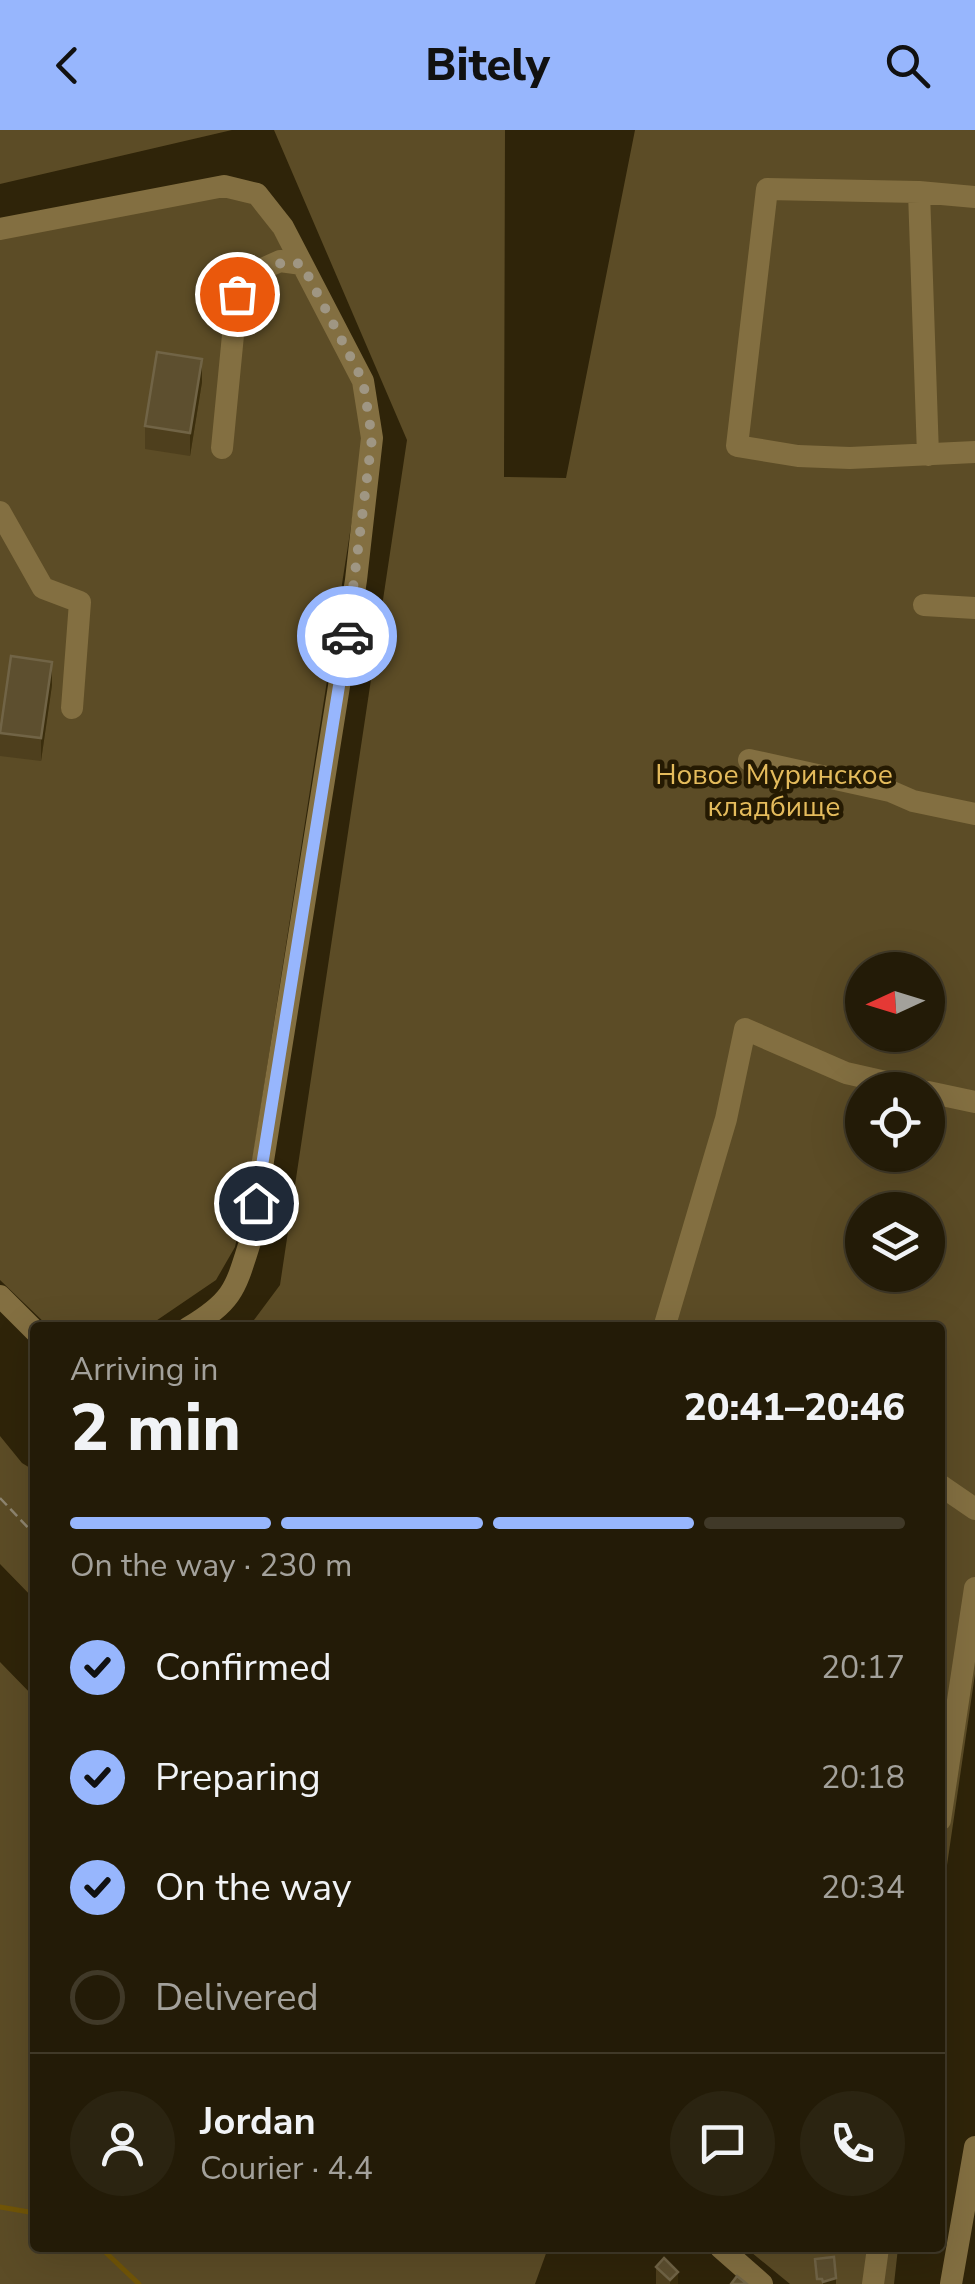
<!DOCTYPE html>
<meta charset="utf-8">
<style>
body{margin:0;font-family:"Nunito Sans",sans-serif;background:#2b2411;color:#f1f3f6;height:100vh;display:flex;flex-direction:column;font-size:38px;white-space:nowrap}
*{box-sizing:border-box;margin:0}
p{font-size:32px;color:#a3a19b}
.icon{flex:none;width:55px;height:55px;fill:none;stroke:currentColor;stroke-width:2;stroke-linecap:round;stroke-linejoin:round}
.map{position:relative;flex:1;overflow:hidden}
.drawer{position:absolute;left:30px;top:1192px;width:915px;height:930px;display:flex;flex-direction:column;background:#231b07;border-radius:10px;box-shadow:0 10px 40px #0002,0 0 0 2px #403928}
.drawer>*{flex:none}
.needle{width:65px;rotate:266deg}
.controls{position:absolute;left:845px;top:822px;display:grid;gap:20px}
.controls a{display:grid;place-items:center;width:100px;height:100px;border-radius:50%;background:#231b07;box-shadow:0 10px 40px #0002,0 0 0 2px #403928;font-size:50px}
.pin{position:absolute;display:grid;place-items:center;width:85px;height:85px;color:#fff;margin:-42px;border:5px solid #fff;border-radius:50%;box-shadow:0 2px 10px #0007}
.courier{position:absolute;display:grid;place-items:center;width:100px;height:100px;margin:-50px;border:8px solid #97b6fd;border-radius:50%;background:#fff;color:#222;box-shadow:0 2px 12px #0007}
.overview em{font-style:normal;font-weight:800}
.overview div{display:flex;flex-direction:column-reverse}
.overview{display:flex;align-items:center;justify-content:space-between;height:170px;padding:0 40px}
h1{font-size:65px;font-weight:800;line-height:75px}
.bar{display:grid;grid-template-columns:repeat(4,1fr);gap:15px 10px;align-content:center;height:120px;padding:0 40px}
.bar i{height:12px;border-radius:8px;background:#403928}
.bar .on{background:#97b6fd}
.bar p{grid-column:span 4}
.line{display:flex;align-items:center;gap:25px;padding:0 40px;border-top:2px solid #403928}
.line div{flex:1}
.round{display:grid;place-items:center;flex:none;width:105px;height:105px;border-radius:52px;background:#2b2411}
ol{padding:0 40px;list-style:none}
li{display:flex;align-items:center;gap:30px;height:110px}
li p{margin-inline-start:auto}
li .icon{padding:10px;border-radius:50%;background:#97b6fd;color:#111;stroke-width:4}
li:last-child{color:#a3a19b}
li i{width:55px;height:55px;border:5px solid #403928;border-radius:50%}
header{display:flex;justify-content:space-between;align-items:center;height:130px;padding:0 40px;background:#97b6fd;color:#111;font-size:45px;font-weight:800}
.map>svg:first-child{display:block}
.green{fill:#5c4c26;fill-rule:evenodd}
.lines{fill:none;stroke-linecap:round;stroke-linejoin:round}
.stream{stroke:#715507;stroke-width:5}
.path{stroke:#8e8570;stroke-width:2.5;stroke-dasharray:10 5;stroke-linecap:butt}
.minor{stroke:#836f41;stroke-width:22}
.wall{fill:#4e3f1d}
.shaded-wall{fill:#3b2e0d}
.building{fill:#5d4f2f;stroke:#716446;stroke-width:2.5}
.done{stroke:#9f9683;stroke-width:10;stroke-dasharray:0 18}
.route{stroke:#97b6fd;stroke-width:12}
.labels{text-anchor:middle;stroke-width:9;stroke-linejoin:round;paint-order:stroke}
.park-label{font-size:28px;fill:#e4bb5c;stroke:#251a02}
</style>
<header><svg class="icon" aria-label="back" viewBox="0 0 24 24"><path d="M15 5l-7 7 7 7"/></svg>Bitely<svg class="icon" aria-label="search" viewBox="0 0 24 24"><circle cx="10" cy="10" r="6"/><path d="M15 15l6 6"/></svg></header>
<div class="map">
<svg width="975" height="2154" viewBox="0 0 975 2154">
<rect width="100%" height="100%" fill="#2f2409"/>
<path class="green" d="M 0,0 L 232,0 L 0,54 Z
M 274,0 L 505,0 L 504,347 L 566,348 L 635,0 L 975,0 L 975,1544 L 940,1783 L 940,1198 L 248,1198 L 280,1155 L 407,310 ZM 862,840 L 928,840 L 928,905 L 862,905 ZM 862,960 L 928,960 L 928,1025 L 862,1025 ZM 862,1080 L 928,1080 L 928,1145 L 862,1145 Z
M 224,66 L 258,75 L 314,173 L 359,262 L 365,306 L 249,1053 L 235,1117 L 216,1150 L 147,1197 L 49,1197 L 0,1150 L 0,106 Z
M 0,1306 L 22,1333 L 35,1341 L 35,1470 L 0,1434 Z
M 0,1532 L 35,1568 L 35,2118 L 548,2118 L 535,2154 L 0,2154 Z
M 746,2118 L 898,2118 L 894,2154 L 790,2154 Z"/>
<g class="lines">
<path class="stream" d="M 0,2077 L 35,2083
M 101,2118 L 139,2154"/>
<path class="path" d="M 0,1368 L 35,1405"/>
<path class="minor" d="M 919,62 L 928,325
M 975,67 L 919,62 L 767,59 L 737,316 L 798,326 L 850,328 L 975,322
M 0,99 L 224,56 L 257,64 L 283,97 L 363,251 L 372,308 L 356,450 L 250,1112 C 235,1160 233,1171 188,1198
M 222,318 L 237,164 L 260,140 L 280,131 L 302,134
M 0,382 L 43,458 L 80,472 L 72,578
M 924,475 L 975,478
M 749,630 L 890,661 L 913,671 L 975,684
M 928,962 L 975,972
M 0,1166 L 35,1201
M 664,1198 L 726,989 L 745,899 L 846,943 L 921,960
M 940,1355 L 975,1379
M 940,1690 L 975,1458
M 721,2118 L 762,2154
M 873,2154 L 878,2118
M 951,2154 L 975,2017"/>
</g>
<path class="wall" d="M 202,252 L 190,326 L 145,319 L 145,296 Z
M 52,555 L 41,631 L 0,626 L 0,603 Z
M 656,2137 L 678,2154 L 656,2154 Z"/>
<path class="shaded-wall" d="M 202,229 L 202,252 L 190,326 L 190,303 Z
M 52,532 L 52,555 L 41,631 L 41,608 Z
M 678,2142 L 678,2154 L 670,2154 L 670,2150 Z
M 836,2148 L 836,2154 L 823,2154 L 823,2152 Z"/>
<path class="building" d="M 157,222 L 202,229 L 190,303 L 145,296 Z
M 11,526 L 52,532 L 41,608 L 0,603 Z
M 834,2127 L 836,2148 L 823,2152 L 822,2149 L 817,2149 L 815,2129 Z
M 664,2128 L 678,2142 L 670,2150 L 656,2137 Z
M 737,2146 L 747,2154 L 731,2154 Z"/>
<g class="lines">
<path class="done" d="M 237,164 C 260,141 268,129 302,134 L 363,251 L 372,308 L 347,506"/>
<path class="route" d="M 256,1073 L 347,506"/>
</g>
<g class="labels">
<g class="park-label">
<text x="774" y="654">Новое Муринское<tspan x="774" dy="32">кладбище</tspan></text>
</g>
</g>
</svg>
<div class="controls">
<a><svg class="needle" viewBox="-14 -14 28 28"><path d="M0-13l5 13h-10z" fill="#e53935"/><path d="M0 13l5-13h-10z" fill="#a3a19b"/></svg></a>
<a><svg class="icon" aria-label="locate" viewBox="0 0 24 24"><circle cx="12" cy="12" r="6"/><path d="M12 2v4M12 18v4M2 12h4M18 12h4"/></svg></a>
<a><svg class="icon" aria-label="layers" viewBox="0 0 24 24"><path d="M12 4l9 5-9 5-9-5zM3 14l9 5 9-5"/></svg></a>
</div>
<div class="pin" style="left:237px;top:164px;background:#ea580c"><svg class="icon" aria-label="bag" viewBox="0 0 24 24"><path d="M5 8h14l-1 12H6zM9 8a3 3 0 0 1 6 0"/></svg></div>
<div class="pin" style="left:256px;top:1073px;background:#1f2937"><svg class="icon" aria-label="home" viewBox="0 0 24 24"><path d="M3 11l9-7 9 7M6 9v11h12V9"/></svg></div>
<div class="courier" style="left:347px;top:506px"><svg class="icon" aria-label="car" viewBox="0 0 24 24"><path d="M5 17H2v-5l4-1 3-4h7l3 4 3 1v5h-3M9 17h6M6 11h13"/><circle cx="7" cy="17" r="2"/><circle cx="17" cy="17" r="2"/></svg></div>
<section class="drawer">
<div class="overview"><div><h1>2 min</h1><p>Arriving in</p></div><em>20:41–20:46</em></div>
<div class="bar"><i class="on"></i><i class="on"></i><i class="on"></i><i></i><p>On the way · 230 m</p></div>
<ol>
<li><svg class="icon" aria-label="check" viewBox="0 0 24 24"><path d="M5 12l5 5 9-10"/></svg>Confirmed<p>20:17</p></li>
<li><svg class="icon" aria-label="check" viewBox="0 0 24 24"><path d="M5 12l5 5 9-10"/></svg>Preparing<p>20:18</p></li>
<li><svg class="icon" aria-label="check" viewBox="0 0 24 24"><path d="M5 12l5 5 9-10"/></svg>On the way<p>20:34</p></li>
<li><i></i>Delivered</li>
</ol>
<div class="line" style="height:180px"><a class="round"><svg class="icon" aria-label="person" viewBox="0 0 24 24"><circle cx="12" cy="8" r="4"/><path d="M4 21q1-7 8-7t8 7"/></svg></a><div><b>Jordan</b><p>Courier · 4.4</p></div><a class="round"><svg class="icon" aria-label="chat" viewBox="0 0 24 24"><path d="M4 5h16v11H9l-5 4z"/></svg></a><a class="round"><svg class="icon" aria-label="phone" viewBox="0 0 24 24"><path d="M5 4h4l2 5-3 2q2 4 5 5l2-3 5 2v4C11 20 4 13 5 4z"/></svg></a></div>
</section>
</div>
